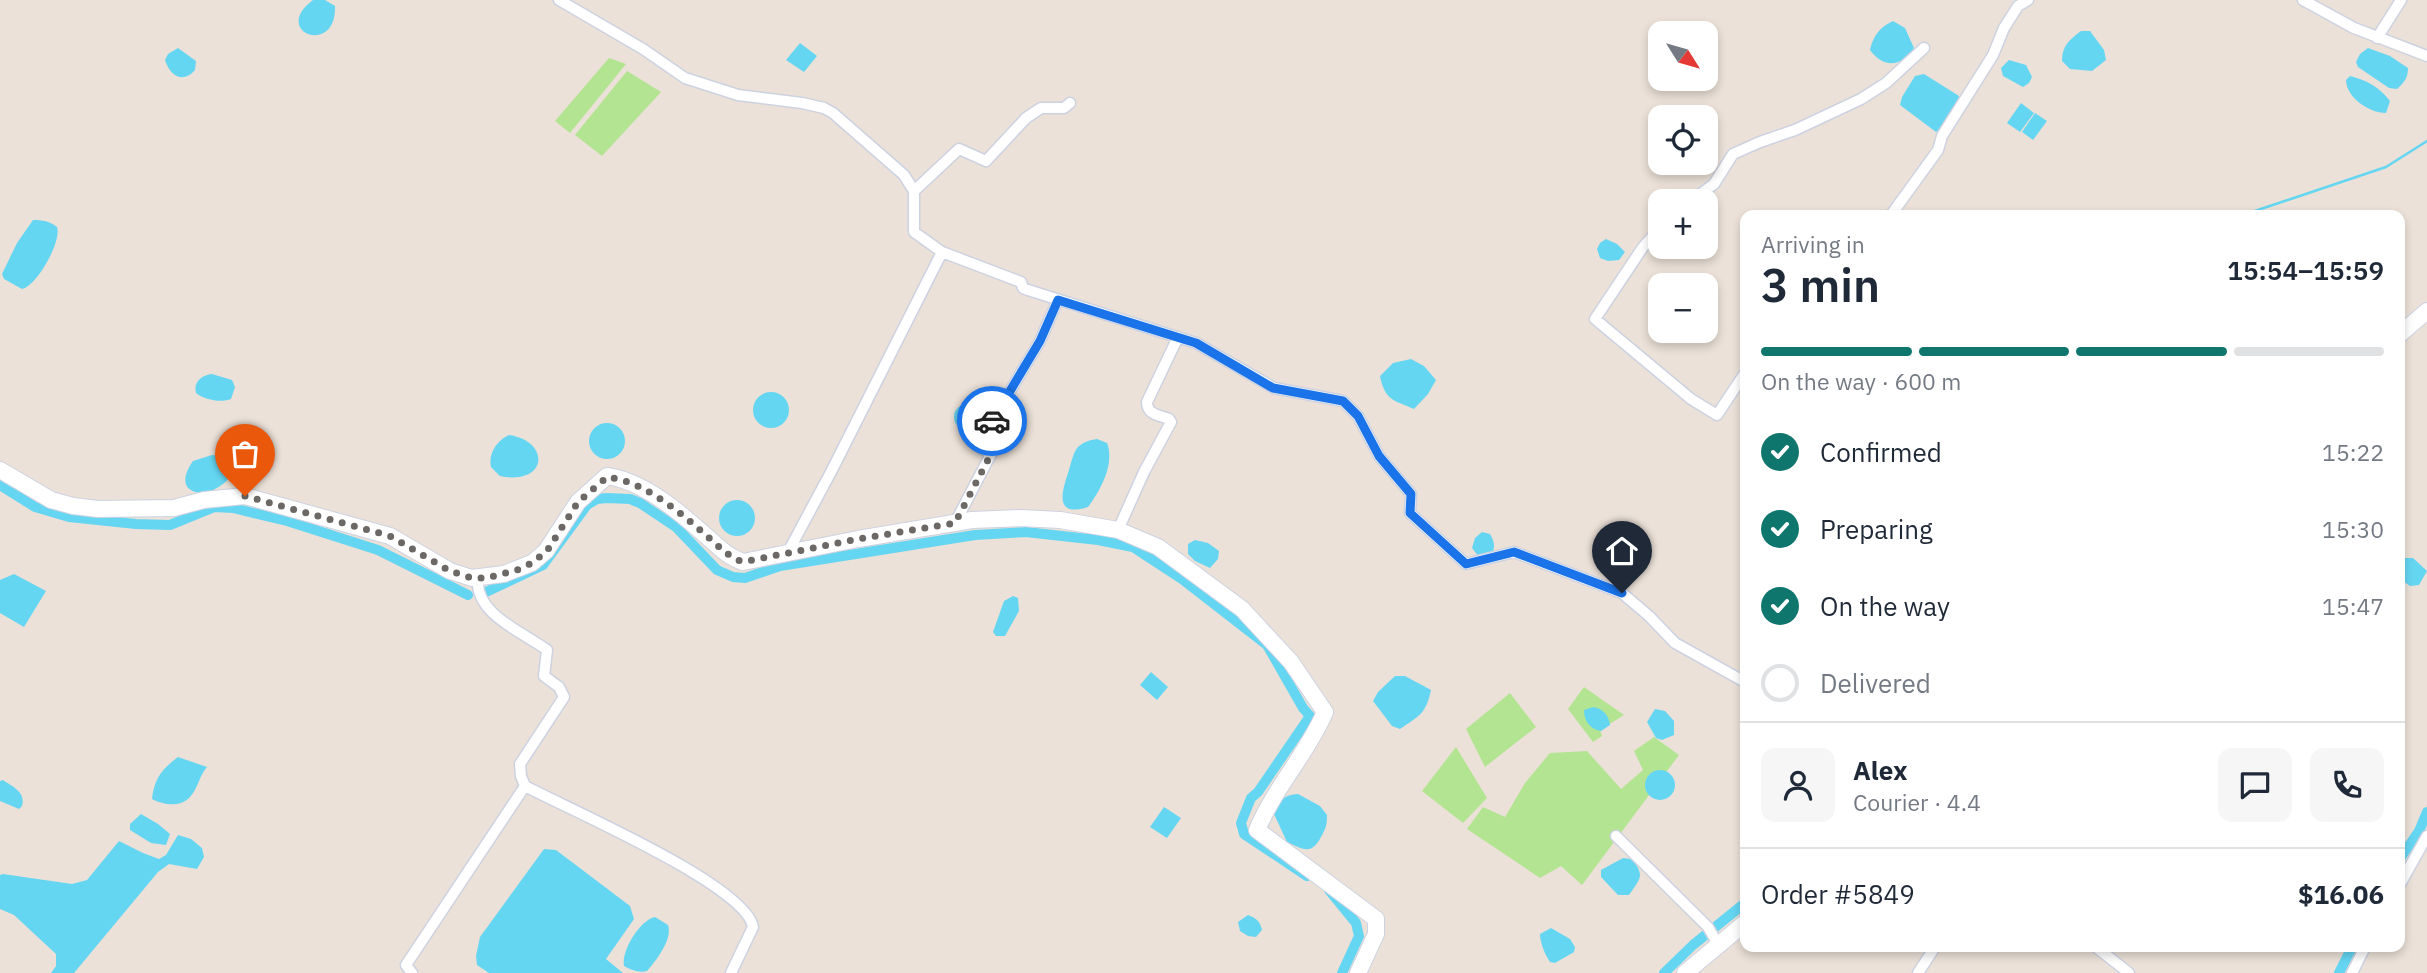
<!DOCTYPE html>
<meta charset="utf-8">
<style>
body{margin:0;font-family:"IBM Plex Sans",sans-serif;background:#f6f6f7;color:#1f2937;height:100vh;display:flex;flex-direction:column;font-size:26px;white-space:nowrap}
*{box-sizing:border-box;margin:0}
p{font-size:23px;color:#747a83}
.icon{flex:none;width:38px;height:38px;fill:none;stroke:currentColor;stroke-width:2;stroke-linecap:round;stroke-linejoin:round}
.map{position:relative;flex:1;overflow:hidden}
.details{position:absolute;left:1740px;top:210px;width:665px;height:742px;display:flex;flex-direction:column;background:#fff;border-radius:14px;box-shadow:0 4px 10px #0003}
.details>*{flex:none}
.needle{width:46px;rotate:127deg}
.tools{position:absolute;left:1648px;top:21px;display:grid;gap:14px}
.tools a{display:grid;place-items:center;width:70px;height:70px;border-radius:14px;background:#fff;box-shadow:0 4px 10px #0003;font-size:35px}
.pin{position:absolute;display:grid;place-items:center;width:60px;height:60px;color:#fff;margin:-72px -30px;border-radius:50% 50% 50% 0;rotate:-45deg;box-shadow:0 0 7px #0007}
.pin .icon{rotate:45deg}
.courier{position:absolute;display:grid;place-items:center;width:70px;height:70px;margin:-35px;border:5px solid #1a73e8;border-radius:50%;background:#fff;color:#222;box-shadow:0 2px 9px #0007}
.headline em{font-style:normal;font-weight:600}
.headline div{display:flex;flex-direction:column-reverse}
.headline{display:flex;align-items:center;justify-content:space-between;height:119px;padding:0 21px}
h1{font-size:46px;font-weight:600;line-height:52px}
.bar{display:grid;grid-template-columns:repeat(4,1fr);gap:10px 7px;align-content:center;height:84px;padding:0 21px}
.bar i{height:9px;border-radius:5px;background:#e0e1e3}
.bar .on{background:#0f766e}
.bar p{grid-column:span 4}
.line{display:flex;align-items:center;gap:18px;padding:0 21px;border-top:2px solid #e0e1e3}
.line div{flex:1}
.round{display:grid;place-items:center;flex:none;width:74px;height:74px;border-radius:14px;background:#f6f6f7}
ol{padding:0 21px;list-style:none}
li{display:flex;align-items:center;gap:21px;height:77px}
li p{margin-inline-start:auto}
li .icon{padding:7px;border-radius:50%;background:#0f766e;color:#fff;stroke-width:4}
li:last-child{color:#747a83}
li i{width:38px;height:38px;border:4px solid #e0e1e3;border-radius:50%}
.map>svg:first-child{display:block}
.green{fill:#b3e491}
.water{fill:#65d6f2}
.lines{fill:none;stroke-linecap:round;stroke-linejoin:round}
.stream{stroke:#65d6f2;stroke-width:2.5}
.canal{stroke:#65d6f2;stroke-width:10}
.street-casing{stroke:#cdd2e1;stroke-width:13}
.secondary-casing{stroke:#cdd2e1;stroke-width:18}
.street{stroke:#fff;stroke-width:10}
.secondary{stroke:#fff;stroke-width:16}
.done{stroke:#6c6865;stroke-width:7;stroke-dasharray:0 12.6}
.route{stroke:#1a73e8;stroke-width:9}
</style>
<div class="map">
<svg width="2427" height="973" viewBox="0 0 2427 973">
<rect width="100%" height="100%" fill="#ebe1d8"/>
<path class="green" d="M 609,58 L 626,64 L 570,133 L 555,121 Z
M 627,71 L 661,92 L 602,156 L 575,135 Z
M 1584,687 L 1624,715 L 1600,730 L 1602,736 L 1593,742 L 1568,709 Z
M 1510,693 L 1536,727 L 1485,767 L 1466,729 Z
M 1654,737 L 1679,755 L 1582,885 L 1561,866 L 1540,878 L 1467,829 L 1483,807 L 1505,817 L 1525,783 L 1550,753 L 1587,751 L 1621,789 L 1643,770 L 1634,751 Z
M 1456,747 L 1487,798 L 1463,823 L 1422,791 Z"/>
<path class="water" d="M 313,0 L 325,0 L 335,6 C 337,57 270,32 313,0 Z
M 1893,21 L 1905,28 L 1914,48 C 1902,67 1884,69 1870,50 C 1873,36 1880,27 1893,21 Z
M 2081,31 L 2090,31 L 2104,50 L 2106,60 L 2092,71 L 2070,69 L 2062,61 C 2062,46 2069,40 2081,31 Z
M 800,43 L 817,56 L 804,72 L 786,60 Z
M 178,48 L 196,61 L 195,70 C 183,84 170,76 165,60 L 168,54 Z
M 2368,48 L 2390,56 L 2408,68 C 2408,78 2404,83 2397,89 L 2389,88 L 2358,67 L 2356,62 L 2360,54 Z
M 2009,60 L 2026,65 L 2032,77 L 2029,83 L 2023,87 L 2003,76 L 2001,68 Z
M 1924,74 L 1959,96 C 1957,109 1947,125 1936,132 L 1900,105 L 1902,97 L 1915,76 Z
M 2350,76 C 2367,80 2379,87 2390,101 L 2386,113 C 2369,113 2346,97 2346,80 Z
M 2021,103 L 2034,113 L 2020,132 L 2007,123 Z
M 2035,113 L 2047,121 L 2033,140 L 2022,132 Z
M 33,220 C 42,220 50,221 57,227 C 62,241 37,286 22,289 L 4,279 L 2,274 L 17,243 Z
M 1606,239 L 1617,244 L 1625,252 L 1619,260 L 1608,261 L 1600,258 L 1597,249 L 1600,243 Z
M 1411,359 L 1424,366 L 1436,380 L 1428,394 L 1414,409 C 1394,400 1385,401 1380,376 L 1393,363 Z
M 212,374 L 232,380 L 235,387 L 231,399 C 222,403 204,400 196,393 C 193,382 202,375 212,374 Z
M753 410a18 18 0 1 1 36 0a18 18 0 1 1-36 0Z
M954 417a13 13 0 1 1 26 0a13 13 0 1 1-26 0Z
M589 441a18 18 0 1 1 36 0a18 18 0 1 1-36 0Z
M 509,435 C 551,441 548,486 500,476 L 491,467 C 488,454 497,440 509,435 Z
M 1097,439 L 1107,443 C 1115,463 1101,490 1088,507 C 1053,518 1062,491 1069,470 C 1071,463 1073,454 1077,448 C 1083,442 1089,440 1097,439 Z
M 212,455 L 223,456 L 235,463 C 230,501 163,504 193,461 Z
M719 518a18 18 0 1 1 36 0a18 18 0 1 1-36 0Z
M 1482,532 L 1490,534 C 1494,541 1495,545 1493,552 L 1479,557 L 1472,548 L 1475,538 Z
M 1195,540 L 1208,543 L 1219,551 L 1218,559 L 1210,568 L 1195,561 L 1188,554 L 1188,544 Z
M 2403,558 L 2413,558 L 2427,571 L 2419,585 L 2410,586 L 2399,578 L 2399,562 Z
M 14,574 L 46,591 L 24,627 L 0,613 L 0,580 Z
M 1013,596 L 1018,598 L 1019,611 L 1005,636 L 996,636 L 993,632 L 1004,601 Z
M 1151,672 L 1168,687 L 1157,700 L 1140,685 Z
M 1395,676 L 1405,676 L 1431,690 C 1426,714 1419,716 1400,729 L 1392,726 L 1373,701 L 1378,692 Z
M 1593,707 C 1602,708 1609,715 1610,725 L 1601,731 C 1590,729 1584,721 1584,710 Z
M 1655,709 L 1665,711 L 1674,721 L 1674,735 L 1662,740 L 1656,738 L 1647,722 Z
M 178,757 L 207,767 C 200,775 199,784 193,793 C 184,808 165,806 152,799 C 154,779 162,769 178,757 Z
M1645 785a15 15 0 1 1 30 0a15 15 0 1 1-30 0Z
M 3,780 C 13,787 26,792 22,806 L 19,809 L 0,801 L 0,781 Z
M 1298,794 L 1320,806 L 1327,815 C 1327,825 1326,828 1321,837 C 1311,856 1303,849 1287,842 L 1273,812 C 1279,800 1284,795 1298,794 Z
M 1164,807 L 1181,818 L 1167,838 L 1150,827 Z
M 141,814 L 158,824 L 170,834 L 166,845 L 151,843 L 130,830 L 130,824 Z
M 178,835 L 191,839 L 202,848 L 204,857 L 197,869 L 169,864 L 158,872 L 74,973 L 51,973 L 56,966 L 56,954 L 14,915 L 0,909 L 0,875 L 3,874 L 72,884 L 87,880 L 119,841 L 143,853 L 159,859 L 166,855 Z
M 544,849 L 556,850 L 630,906 L 634,919 L 606,959 L 623,973 L 489,973 L 477,965 L 476,956 L 480,937 Z
M 1623,858 L 1631,859 C 1646,875 1640,879 1629,895 L 1618,895 L 1601,877 L 1601,870 Z
M 1248,915 C 1256,918 1260,921 1262,930 L 1256,937 L 1248,936 L 1240,931 L 1238,922 Z
M 655,917 L 668,925 C 673,939 656,961 647,971 C 639,973 631,970 624,966 C 621,951 640,920 655,917 Z
M 1551,928 L 1570,939 L 1575,947 L 1574,952 L 1555,963 L 1550,962 C 1545,955 1540,942 1540,934 Z"/>
<g class="lines">
<path class="stream" d="M 2243,215 L 2386,167 L 2427,141"/>
<path class="canal" d="M 0,485 L 35,507 L 69,517 L 136,524 L 170,525 L 214,507 L 233,508 L 287,521 L 378,550 L 468,595
M 484,593 L 543,565 L 587,505 L 597,499 L 607,498 L 630,499 L 640,503 L 676,527 L 717,570 L 733,577 L 745,578 L 780,566 L 975,535 L 1026,532 L 1098,540 L 1133,547 L 1182,579 L 1267,645 L 1303,708 L 1310,716 L 1258,792 L 1251,798 L 1241,823 L 1244,834 L 1307,876
M 2399,860 L 2419,831 L 2427,812
M 1329,890 L 1356,923 L 1359,936 L 1342,973
M 1664,973 L 1693,945 L 1745,903
M 2339,973 L 2352,947"/>
<defs>
<path id="street" d="M 559,0 L 643,49 L 685,78 L 738,95 L 802,103 L 824,108 L 833,113 L 904,175 L 914,191 L 914,232 L 942,252 L 1021,282 L 1023,288 L 1028,290 L 1196,343 L 1274,388 L 1343,401 L 1358,416 L 1379,456 L 1411,494 L 1410,513 L 1466,564 L 1514,552 L 1622,593 L 1649,616 L 1675,643 L 1745,682
M 2303,0 L 2354,28 L 2427,56
M 2377,38 L 2401,0
M 914,191 L 959,149 L 986,161 L 1026,118 L 1041,108 L 1064,108 L 1070,103
M 1691,201 L 1714,184 L 1733,154 L 1760,142 L 1795,130 L 1861,99 L 1886,83 L 1924,48
M 1891,215 L 1938,150 L 1942,136 L 1993,55 L 2004,28 L 2018,6 L 2028,0
M 1661,227 L 1643,247 L 1595,319 L 1691,399 L 1717,415 L 1745,373
M 955,523 L 991,454 L 980,447 L 979,443 L 1040,341 L 1058,300
M 1118,530 L 1144,472 L 1171,422 L 1169,419 C 1159,415 1147,415 1147,402 L 1178,337
M 787,554 L 832,470 L 942,252
M 478,578 C 474,614 523,632 547,650 L 544,676 L 559,687 L 564,697 L 520,764 L 521,776 L 525,786 C 566,808 746,885 753,927 L 731,973
M 1616,836 L 1708,927 L 1719,946
M 2399,886 L 2427,836
M 2096,947 L 2129,973
M 412,973 L 406,965 L 525,786
M 1918,973 L 1935,947
M 2352,973 L 2365,947"/>
<path id="secondary" d="M 2399,335 L 2427,311
M 0,470 L 51,500 L 73,506 L 98,509 L 174,508 L 204,500 L 245,496 L 390,536 L 450,571 L 472,578 L 504,574 L 532,563 L 546,551 L 578,502 L 607,476 C 643,481 678,511 704,534 C 717,545 727,557 743,562 L 858,539 L 972,520 L 1021,518 L 1060,520 L 1118,530 L 1158,547 L 1242,609 L 1291,662 L 1325,712 C 1307,754 1275,787 1257,830 L 1376,919 L 1376,934 L 1358,973
M 1685,973 L 1745,923"/>
</defs>
<use href="#street" class="street-casing"/>
<use href="#secondary" class="secondary-casing"/>
<use href="#street" class="street"/>
<use href="#secondary" class="secondary"/>
</g>
<g class="lines">
<path class="done" d="M 245,496 L 390,536 L 450,571 L 472,578 L 487,578 L 517,570 L 532,563 L 547,551 L 578,502 L 607,477 C 644,481 681,513 708,537 C 720,547 728,557 743,562 L 858,539 L 955,523 L 991,454 L 979,445 L 992,421"/>
<path class="route" d="M 992,421 L 1040,341 L 1058,300 L 1196,343 L 1273,388 L 1343,401 L 1358,416 L 1379,456 L 1411,494 L 1410,513 L 1466,564 L 1514,552 L 1622,593"/>
</g>
</svg>
<div class="tools">
<a><svg class="needle" viewBox="-14 -14 28 28"><path d="M0-13l5 13h-10z" fill="#e53935"/><path d="M0 13l5-13h-10z" fill="#747a83"/></svg></a>
<a><svg class="icon" aria-label="locate" viewBox="0 0 24 24"><circle cx="12" cy="12" r="6"/><path d="M12 2v4M12 18v4M2 12h4M18 12h4"/></svg></a>
<a>+</a>
<a>−</a>
</div>
<div class="pin" style="left:245px;top:496px;background:#ea580c"><svg class="icon" aria-label="bag" viewBox="0 0 24 24"><path d="M5 8h14l-1 12H6zM9 8a3 3 0 0 1 6 0"/></svg></div>
<div class="pin" style="left:1622px;top:593px;background:#1f2937"><svg class="icon" aria-label="home" viewBox="0 0 24 24"><path d="M3 11l9-7 9 7M6 9v11h12V9"/></svg></div>
<div class="courier" style="left:992px;top:421px"><svg class="icon" aria-label="car" viewBox="0 0 24 24"><path d="M5 17H2v-5l4-1 3-4h7l3 4 3 1v5h-3M9 17h6M6 11h13"/><circle cx="7" cy="17" r="2"/><circle cx="17" cy="17" r="2"/></svg></div>
<section class="details">
<div class="headline"><div><h1>3 min</h1><p>Arriving in</p></div><em>15:54–15:59</em></div>
<div class="bar"><i class="on"></i><i class="on"></i><i class="on"></i><i></i><p>On the way · 600 m</p></div>
<ol>
<li><svg class="icon" aria-label="check" viewBox="0 0 24 24"><path d="M5 12l5 5 9-10"/></svg>Confirmed<p>15:22</p></li>
<li><svg class="icon" aria-label="check" viewBox="0 0 24 24"><path d="M5 12l5 5 9-10"/></svg>Preparing<p>15:30</p></li>
<li><svg class="icon" aria-label="check" viewBox="0 0 24 24"><path d="M5 12l5 5 9-10"/></svg>On the way<p>15:47</p></li>
<li><i></i>Delivered</li>
</ol>
<div class="line" style="height:126px"><a class="round"><svg class="icon" aria-label="person" viewBox="0 0 24 24"><circle cx="12" cy="8" r="4"/><path d="M4 21q1-7 8-7t8 7"/></svg></a><div><b>Alex</b><p>Courier · 4.4</p></div><a class="round"><svg class="icon" aria-label="chat" viewBox="0 0 24 24"><path d="M4 5h16v11H9l-5 4z"/></svg></a><a class="round"><svg class="icon" aria-label="phone" viewBox="0 0 24 24"><path d="M5 4h4l2 5-3 2q2 4 5 5l2-3 5 2v4C11 20 4 13 5 4z"/></svg></a></div>
<div class="line" style="height:91px"><div>Order #5849</div><b>$16.06</b></div>
</section>
</div>
